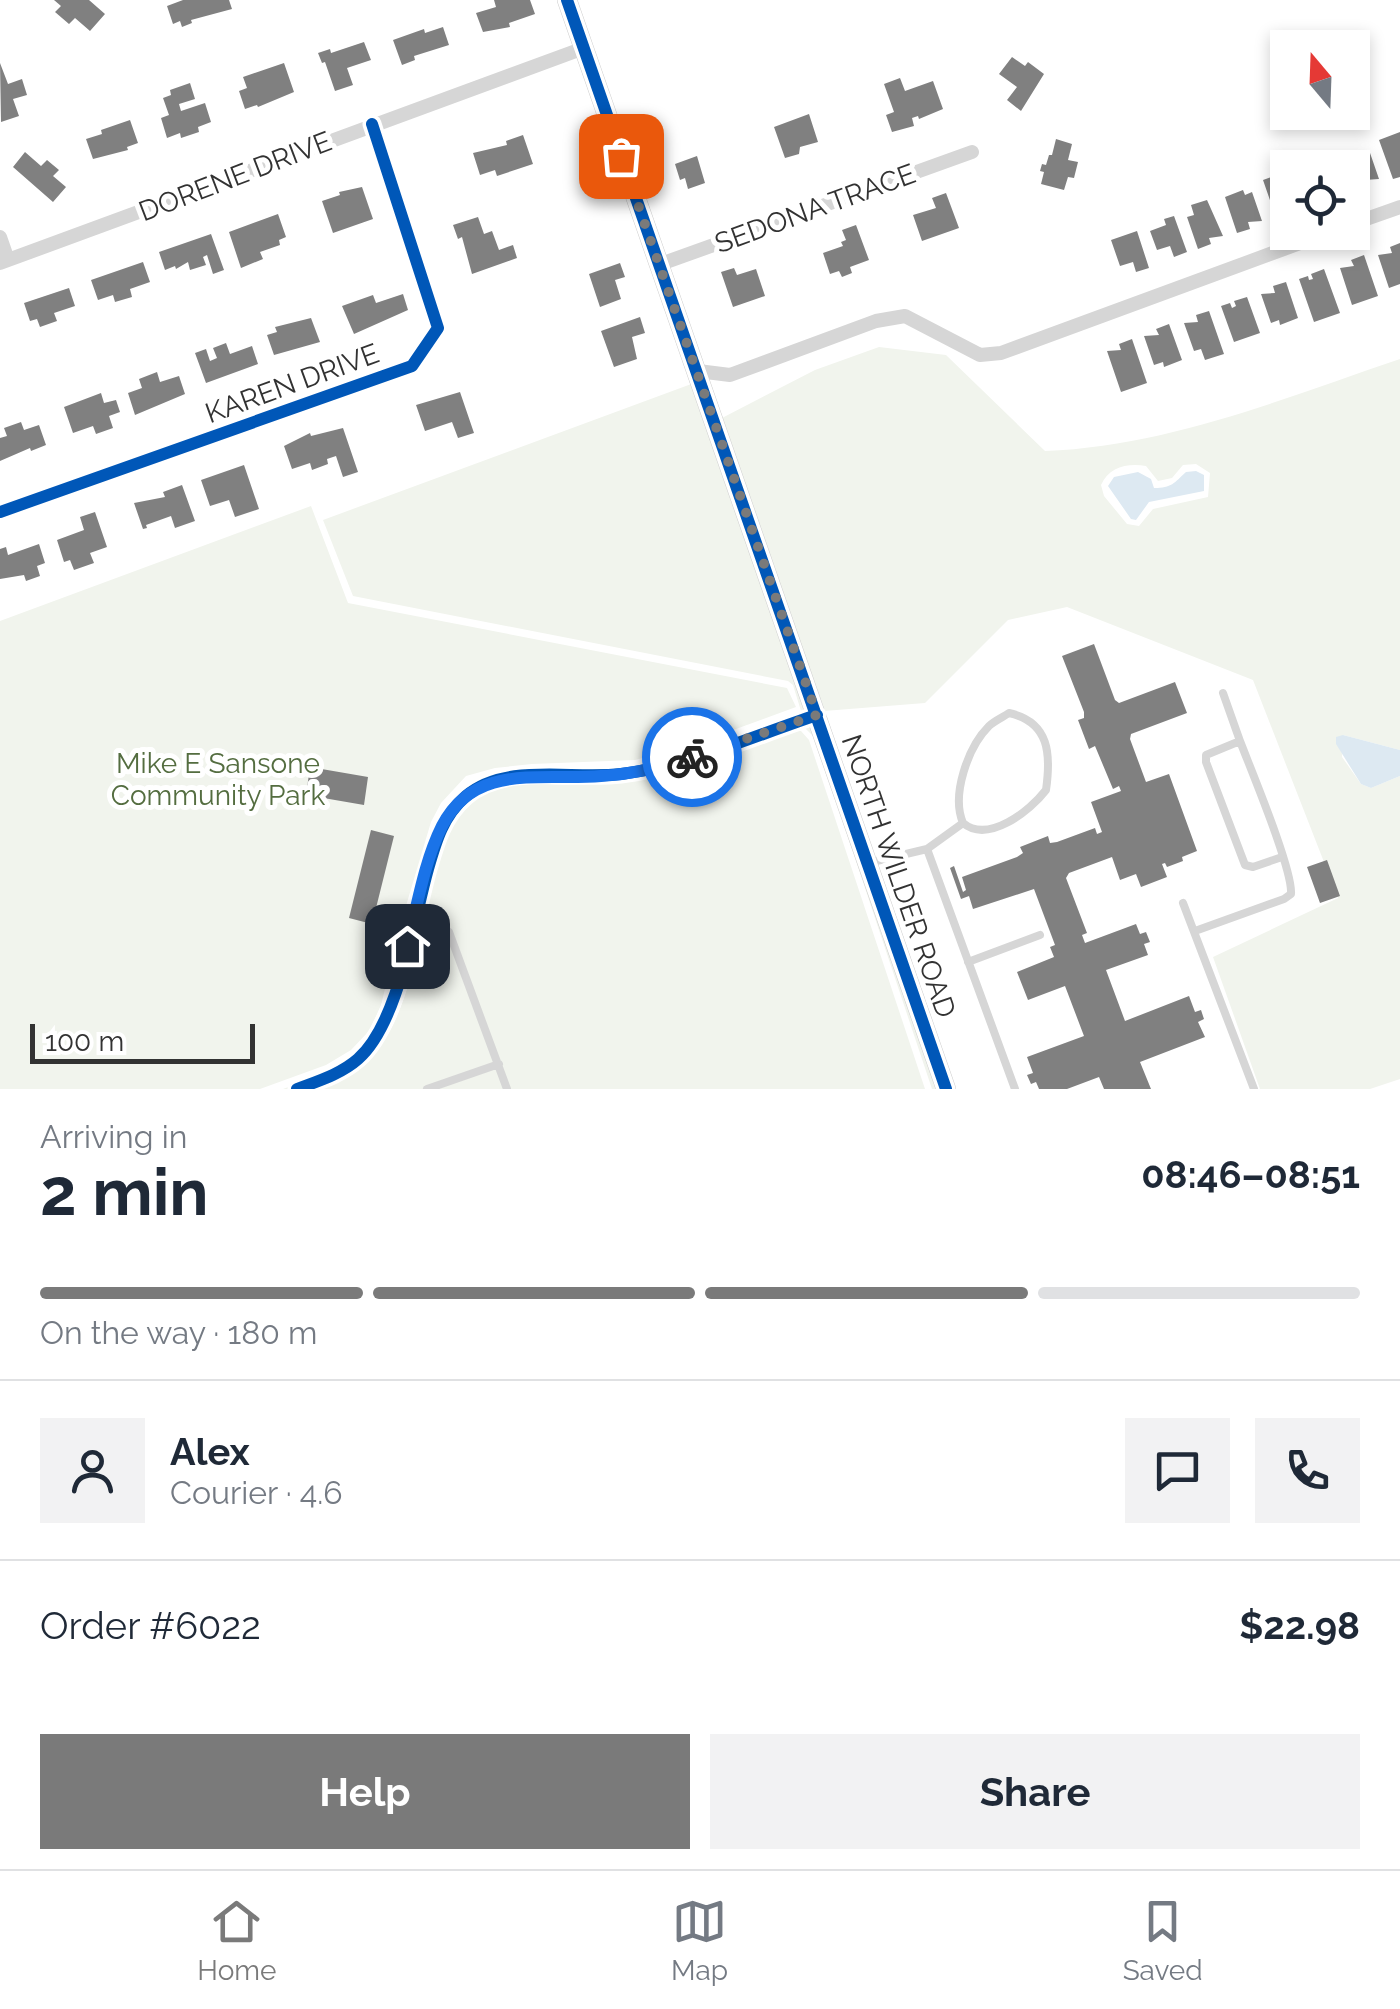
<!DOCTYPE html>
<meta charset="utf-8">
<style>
body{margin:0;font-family:Raleway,sans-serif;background:#f2f2f3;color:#1f2937;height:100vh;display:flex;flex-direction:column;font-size:38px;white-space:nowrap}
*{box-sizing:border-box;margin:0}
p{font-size:32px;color:#747a83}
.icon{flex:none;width:55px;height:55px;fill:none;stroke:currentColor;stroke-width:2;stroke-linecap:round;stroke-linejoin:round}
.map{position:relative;height:1089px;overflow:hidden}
.panel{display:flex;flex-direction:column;background:#fff;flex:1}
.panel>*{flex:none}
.needle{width:65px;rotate:341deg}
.fabs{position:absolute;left:1270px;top:30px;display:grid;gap:20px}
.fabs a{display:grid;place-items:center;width:100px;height:100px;border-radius:0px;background:#fff;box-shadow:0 5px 15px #0003;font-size:50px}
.scale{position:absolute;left:30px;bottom:25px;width:225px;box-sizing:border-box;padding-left:10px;border:5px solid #323232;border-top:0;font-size:28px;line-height:35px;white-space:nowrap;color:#323232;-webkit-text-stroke:8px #fff;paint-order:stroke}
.pin{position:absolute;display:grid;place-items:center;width:85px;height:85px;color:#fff;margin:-42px;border-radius:20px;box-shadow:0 5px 15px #0006}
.courier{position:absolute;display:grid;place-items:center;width:100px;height:100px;margin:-50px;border:8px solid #1a73e8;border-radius:50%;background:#fff;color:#222;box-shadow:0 2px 12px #0007}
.headline em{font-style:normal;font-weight:700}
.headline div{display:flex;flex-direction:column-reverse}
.headline{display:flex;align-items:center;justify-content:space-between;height:170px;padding:0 40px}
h1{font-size:65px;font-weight:700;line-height:75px}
.bar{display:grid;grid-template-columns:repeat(4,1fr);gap:15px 10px;align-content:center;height:120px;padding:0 40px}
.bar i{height:12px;border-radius:8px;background:#e0e1e3}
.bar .current{background:#7a7a7a}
.bar p{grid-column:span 4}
.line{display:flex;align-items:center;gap:25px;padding:0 40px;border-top:2px solid #e0e1e3}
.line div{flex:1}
.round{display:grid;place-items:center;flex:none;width:105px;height:105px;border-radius:0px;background:#f2f2f3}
.action{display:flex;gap:20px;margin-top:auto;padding:20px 40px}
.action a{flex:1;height:115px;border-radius:0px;background:#7a7a7a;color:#fff;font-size:40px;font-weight:700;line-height:115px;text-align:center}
.action a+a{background:#f2f2f3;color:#1f2937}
.dock{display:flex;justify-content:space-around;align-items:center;height:140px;border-top:2px solid #e0e1e3;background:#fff;font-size:28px;color:#747a83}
.dock a{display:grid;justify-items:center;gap:5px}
.dock .current{color:#7a7a7a}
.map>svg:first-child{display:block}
.green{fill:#f1f4ed;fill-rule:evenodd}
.water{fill:#dde9f2}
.building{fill:#808080}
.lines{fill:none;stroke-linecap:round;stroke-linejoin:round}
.lane{stroke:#d6d6d6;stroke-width:8}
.street{stroke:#d6d6d6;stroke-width:14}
.secondary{stroke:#cfcfcf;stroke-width:20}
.cycleway-casing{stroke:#fff;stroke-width:19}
.cycleway{stroke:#0057b8;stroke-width:12}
.done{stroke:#7a7a7a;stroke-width:10;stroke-dasharray:0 18}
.route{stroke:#1a73e8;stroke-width:12}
.labels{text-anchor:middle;stroke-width:10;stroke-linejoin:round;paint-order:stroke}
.street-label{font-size:28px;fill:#323232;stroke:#fff}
.park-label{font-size:28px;fill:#546d40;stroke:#fff}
</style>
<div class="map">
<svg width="1400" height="1089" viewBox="0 0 1400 1089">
<rect width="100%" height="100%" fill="#fff"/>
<path class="green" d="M 879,347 L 946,355 L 1045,451 C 1168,446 1285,398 1400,359 L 1400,750 L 1343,735 L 1342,757 L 1361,784 L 1371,788 L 1400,776 L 1400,1079 L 1370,1089 L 1260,1089 L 1213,957 L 1338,898 L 1253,680 L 1067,607 L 1008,620 L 925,703 L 824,711 L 722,418 L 815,370 ZM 1196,464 L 1210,473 L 1208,497 L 1153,509 L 1139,526 L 1127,524 L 1104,496 L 1101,485 C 1109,467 1127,463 1146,466 L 1158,481 L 1172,478 L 1183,465 Z
M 694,383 L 937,1089 L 932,1089 L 815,738 L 801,724 L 632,773 L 508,777 L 451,812 L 396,996 L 359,1057 L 297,1089 L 283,1089 L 329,1072 L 355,1056 L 387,1009 L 424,865 L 446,808 L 470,782 L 497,775 L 637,767 L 698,751 L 801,711 L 793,685 L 788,681 L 353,596 L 323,520 Z
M 311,506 L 348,603 L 787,688 L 796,707 L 695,744 L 635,760 L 532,764 L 495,768 L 466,776 L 441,803 L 431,822 L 397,936 L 381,1006 L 369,1031 L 351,1050 L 326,1065 L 260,1089 L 0,1089 L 0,621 Z
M 793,730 L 801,731 L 809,740 L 925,1089 L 319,1089 C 345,1078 368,1063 385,1039 C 413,997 423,913 438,863 C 443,844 452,816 469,803 C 497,780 529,784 563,785 C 644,786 718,756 793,730 Z"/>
<path class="water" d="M 1196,471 L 1204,475 L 1204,491 L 1149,502 L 1136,520 L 1131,519 L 1108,486 L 1114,477 L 1138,472 L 1151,479 L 1154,488 C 1172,488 1174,483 1186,472 Z
M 1343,735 L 1400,750 L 1400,776 L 1371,788 L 1361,784 L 1336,744 L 1336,737 Z"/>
<path class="building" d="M 54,0 L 89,0 L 105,14 L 90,31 L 75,18 L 69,24 L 55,12 L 61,6 Z
M 183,0 L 229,0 L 232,9 L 191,20 L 192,23 L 182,27 L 180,21 L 173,24 L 167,6 Z
M 494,0 L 530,0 L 535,14 L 509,23 L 510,27 L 483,32 L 476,13 L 496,7 Z
M 443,27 L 449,45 L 414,56 L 415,60 L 402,65 L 393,40 L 424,29 L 425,33 Z
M 364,42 L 371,60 L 347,68 L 353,85 L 335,91 L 325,62 L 322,63 L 318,53 L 330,49 L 331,53 Z
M 1012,57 L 1025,66 L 1028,62 L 1044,74 L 1021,111 L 1007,100 L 1017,87 L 999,74 Z
M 0,63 L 8,84 L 22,79 L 27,95 L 13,99 L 19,116 L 1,122 Z
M 284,63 L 294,92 L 258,107 L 257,105 L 245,109 L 239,91 L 247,88 L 243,77 Z
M 900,78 L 905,91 L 933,81 L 943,109 L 919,119 L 918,116 L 912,118 L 914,126 L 892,132 L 886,115 L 894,112 L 884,84 Z
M 190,83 L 195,99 L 179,104 L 181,111 L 205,103 L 211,122 L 198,127 L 199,132 L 181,138 L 180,133 L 167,138 L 161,118 L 169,115 L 163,98 L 171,95 L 170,90 Z
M 809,114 L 818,142 L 800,147 L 799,154 L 785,158 L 774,127 Z
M 130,120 L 138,143 L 127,147 L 128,150 L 93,159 L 86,139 L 102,134 L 101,130 Z
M 1400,132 L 1400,177 L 1393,179 L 1379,140 Z
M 523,135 L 533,164 L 497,176 L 495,170 L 480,175 L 473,153 L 507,145 L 506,141 Z
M 1056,139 L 1072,144 L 1068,160 L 1078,162 L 1074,178 L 1068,177 L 1064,190 L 1041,184 L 1044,172 L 1040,171 L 1042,164 L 1046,165 L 1049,155 L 1052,155 Z
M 1369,150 L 1379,179 L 1365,180 L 1367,187 L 1354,191 L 1352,168 L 1346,168 L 1343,159 Z
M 25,152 L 41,166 L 47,160 L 59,170 L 53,176 L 66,187 L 53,202 L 13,167 Z
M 697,156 L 705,183 L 688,189 L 685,178 L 680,180 L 675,164 Z
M 1329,159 L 1332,168 L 1305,168 L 1305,167 Z
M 1280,174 L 1281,178 L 1288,176 L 1288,205 L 1273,209 L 1263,180 Z
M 362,187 L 373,219 L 333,233 L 322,201 L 340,195 L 339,192 Z
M 1243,190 L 1245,195 L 1252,192 L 1262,221 L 1248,222 L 1250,229 L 1237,233 L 1225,197 Z
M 946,193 L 959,228 L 922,241 L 913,215 L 936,208 L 932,198 Z
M 1207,200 L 1223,236 L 1209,238 L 1211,244 L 1198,249 L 1187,217 L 1194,215 L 1191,205 Z
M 278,214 L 286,237 L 279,240 L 280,245 L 260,252 L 263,259 L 241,268 L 229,232 Z
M 1174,216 L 1187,252 L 1174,257 L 1170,246 L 1157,250 L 1150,231 L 1166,225 L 1164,219 Z
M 478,217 L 484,234 L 492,231 L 499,250 L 513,245 L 517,258 L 472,274 L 462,237 L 458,239 L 453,225 Z
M 856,225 L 869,260 L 850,267 L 852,273 L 842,277 L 839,271 L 830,274 L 823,253 L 843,246 L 841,242 L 846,240 L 842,230 Z
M 1137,231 L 1149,268 L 1136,272 L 1133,262 L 1120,266 L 1111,240 Z
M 211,234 L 224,270 L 213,274 L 207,255 L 203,257 L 206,265 L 190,270 L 188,262 L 176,269 L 175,266 L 165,270 L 159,252 Z
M 1400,243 L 1400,284 L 1389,288 L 1378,255 L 1392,253 L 1390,247 Z
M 1364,255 L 1378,296 L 1352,305 L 1340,268 L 1354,266 L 1351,260 Z
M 143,262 L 150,282 L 130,289 L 132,297 L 115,302 L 113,295 L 98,300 L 91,280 Z
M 620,263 L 625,277 L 615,280 L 621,299 L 600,307 L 589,274 Z
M 734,268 L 737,275 L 756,269 L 765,296 L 733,307 L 721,272 Z
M 1324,269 L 1340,313 L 1314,322 L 1299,279 L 1308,276 L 1309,280 L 1313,279 L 1311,274 Z
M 1286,282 L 1298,318 L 1280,325 L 1279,320 L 1271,323 L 1261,294 L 1275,293 L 1273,286 Z
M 69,288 L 75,306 L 54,313 L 57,321 L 40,327 L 37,319 L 30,321 L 24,303 Z
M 403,294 L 408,310 L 354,334 L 342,306 L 373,295 L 376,303 Z
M 1247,297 L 1260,333 L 1234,342 L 1221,306 L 1230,303 L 1232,308 L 1236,306 L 1234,301 Z
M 1209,311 L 1224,354 L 1205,360 L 1201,349 L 1194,351 L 1184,323 L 1198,322 L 1196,315 Z
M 640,317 L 645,333 L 632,337 L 637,359 L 614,367 L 601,331 Z
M 311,318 L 320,342 L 274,355 L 267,335 L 277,332 L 275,327 Z
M 1169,324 L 1182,360 L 1164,367 L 1163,362 L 1154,365 L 1144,336 L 1159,335 L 1156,329 Z
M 1132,339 L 1147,383 L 1121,392 L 1107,351 L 1121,350 L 1119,344 Z
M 226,343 L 230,354 L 252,346 L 258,364 L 206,383 L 195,353 L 206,349 L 210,361 L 217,358 L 213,348 Z
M 157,372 L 160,382 L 179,376 L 185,394 L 135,415 L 128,393 L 142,388 L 139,379 Z
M 460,392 L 474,433 L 458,438 L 452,422 L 425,431 L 416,405 Z
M 101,393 L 104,403 L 116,400 L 120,412 L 109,416 L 113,428 L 96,434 L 93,426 L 73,433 L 64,407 Z
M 21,422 L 24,430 L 39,425 L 46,445 L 31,451 L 30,448 L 0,461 L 0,438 L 7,436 L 4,428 Z
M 343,428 L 358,472 L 343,477 L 336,456 L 327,459 L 328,464 L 312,470 L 310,463 L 292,469 L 284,446 L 310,433 L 311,436 Z
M 244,465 L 259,509 L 235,517 L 229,500 L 210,506 L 201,480 Z
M 182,485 L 195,521 L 175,528 L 171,516 L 146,525 L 147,528 L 143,529 L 134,503 L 165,497 L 163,492 Z
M 95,512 L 107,547 L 90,553 L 94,563 L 74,570 L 70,560 L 64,562 L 57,540 L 84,530 L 80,517 Z
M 39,544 L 45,563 L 37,566 L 40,576 L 26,581 L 24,575 L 0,579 L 0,549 L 6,547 L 8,555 Z
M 1094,644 L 1115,700 L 1119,703 L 1175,682 L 1187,713 L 1131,734 L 1130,739 L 1146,782 L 1169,774 L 1197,851 L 1182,857 L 1183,861 L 1167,867 L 1165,863 L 1162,864 L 1167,877 L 1141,887 L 1136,874 L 1120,880 L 1112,857 L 1069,873 L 1066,878 L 1087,933 L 1082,935 L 1085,943 L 1136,924 L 1140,934 L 1146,932 L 1150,942 L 1144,944 L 1148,955 L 1106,970 L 1125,1021 L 1189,996 L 1195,1012 L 1201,1010 L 1204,1019 L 1198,1022 L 1205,1037 L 1140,1062 L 1151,1089 L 1104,1089 L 1099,1077 L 1067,1089 L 1039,1089 L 1036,1082 L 1031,1084 L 1027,1075 L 1033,1073 L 1027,1057 L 1084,1036 L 1065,986 L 1028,1000 L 1017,972 L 1054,957 L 1050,947 L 1055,945 L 1034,889 L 973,909 L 969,896 L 961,899 L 950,868 L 954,866 L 963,892 L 966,890 L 962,877 L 1017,857 L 1023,853 L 1020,847 L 1048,836 L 1050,843 L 1057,842 L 1095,828 L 1097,834 L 1102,832 L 1091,802 L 1121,791 L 1119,786 L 1113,789 L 1095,746 L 1089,749 L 1078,720 L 1084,718 L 1084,712 L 1062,656 Z
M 310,767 L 368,777 L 364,805 L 306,795 Z
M 371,830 L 394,836 L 372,924 L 349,918 Z
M 1327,860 L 1340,896 L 1320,903 L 1307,867 Z"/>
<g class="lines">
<path class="lane" d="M 1223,693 L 1240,741
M 927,849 L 963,823 C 951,795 968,747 989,726 C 994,721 1003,717 1009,713 C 1050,722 1051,755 1046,790 C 1030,811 988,844 963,823
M 868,863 L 927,849 L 1015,1089
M 1183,903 L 1254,1089
M 415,915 L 434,921 L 449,932 L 507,1089
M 1195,931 L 1284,899 L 1291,894 C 1293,870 1251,770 1240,741 L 1206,755 L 1206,762 L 1245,865 L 1253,867 L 1282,857
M 968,962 L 1040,935
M 427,1089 L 499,1064"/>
<path class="street" d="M 1352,224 L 1400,207
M 0,237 L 8,260
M 0,263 L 584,48
M 658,265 L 972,152
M 698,371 L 730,375 L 876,321 L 905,316 L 980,355 L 1001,353 L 1330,232
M 0,512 L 412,366 L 438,328 L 372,124
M 297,1089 C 318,1081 341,1074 358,1059 C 399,1023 413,922 428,869 C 436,841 443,816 466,796 C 506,762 572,780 621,774 C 688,766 753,736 817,715"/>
<path class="secondary" d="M 567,0 L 946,1089"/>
<defs>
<path id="cycleway" d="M 567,0 L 946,1089
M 0,512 L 412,366 L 438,328 L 372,124
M 297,1089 C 318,1081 341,1074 358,1059 C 399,1023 413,922 428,869 C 436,841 443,816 466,796 C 506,762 572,780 621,774 C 688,766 753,736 817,715"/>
</defs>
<use href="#cycleway" class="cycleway-casing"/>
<use href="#cycleway" class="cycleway"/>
</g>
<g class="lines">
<path class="done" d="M 621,156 L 817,715 L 692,757"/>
<path class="route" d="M 407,946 C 417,907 424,862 442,826 C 475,762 542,781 601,776 C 633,774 663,767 692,757"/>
</g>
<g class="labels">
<g class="street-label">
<text transform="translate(235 176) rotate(-21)" y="10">DORENE DRIVE</text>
<text transform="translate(815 208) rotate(-20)" y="10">SEDONA TRACE</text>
<text transform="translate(292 383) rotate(-20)" y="10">KAREN DRIVE</text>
<text transform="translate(899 876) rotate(71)" y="10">NORTH WILDER ROAD</text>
</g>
<g class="park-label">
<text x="218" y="773">Mike E Sansone<tspan x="218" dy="32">Community Park</tspan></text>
</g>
</g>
</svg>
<div class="fabs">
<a><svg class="needle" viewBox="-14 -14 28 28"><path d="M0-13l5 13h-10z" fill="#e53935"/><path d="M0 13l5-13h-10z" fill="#747a83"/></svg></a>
<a><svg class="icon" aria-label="locate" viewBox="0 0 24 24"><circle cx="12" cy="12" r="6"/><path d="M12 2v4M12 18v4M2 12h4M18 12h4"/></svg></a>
</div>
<div class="scale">100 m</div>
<div class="pin" style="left:621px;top:156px;background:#ea580c"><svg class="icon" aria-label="bag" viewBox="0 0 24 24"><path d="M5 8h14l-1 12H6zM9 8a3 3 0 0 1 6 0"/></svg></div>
<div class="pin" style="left:407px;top:946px;background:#1f2937"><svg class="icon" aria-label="home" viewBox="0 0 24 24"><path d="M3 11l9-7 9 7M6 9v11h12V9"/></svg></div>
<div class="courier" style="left:692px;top:757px"><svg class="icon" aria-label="bike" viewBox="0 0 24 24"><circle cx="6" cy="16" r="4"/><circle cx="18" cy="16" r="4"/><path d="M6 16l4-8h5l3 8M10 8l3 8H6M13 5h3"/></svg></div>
</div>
<section class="panel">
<div class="headline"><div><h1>2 min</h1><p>Arriving in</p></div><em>08:46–08:51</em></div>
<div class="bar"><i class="current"></i><i class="current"></i><i class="current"></i><i></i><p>On the way · 180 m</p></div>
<div class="line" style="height:180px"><a class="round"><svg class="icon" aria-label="person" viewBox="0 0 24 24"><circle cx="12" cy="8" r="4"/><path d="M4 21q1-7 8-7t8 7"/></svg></a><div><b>Alex</b><p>Courier · 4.6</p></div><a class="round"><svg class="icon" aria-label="chat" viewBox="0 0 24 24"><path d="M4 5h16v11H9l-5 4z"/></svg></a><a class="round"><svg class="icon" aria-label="phone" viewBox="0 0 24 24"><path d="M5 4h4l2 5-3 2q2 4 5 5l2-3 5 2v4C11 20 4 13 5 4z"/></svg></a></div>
<div class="line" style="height:130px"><div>Order #6022</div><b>$22.98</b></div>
<div class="action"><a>Help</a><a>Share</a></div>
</section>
<nav class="dock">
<a class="current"><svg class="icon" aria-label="home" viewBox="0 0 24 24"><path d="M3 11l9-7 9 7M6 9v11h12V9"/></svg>Home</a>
<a><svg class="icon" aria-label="map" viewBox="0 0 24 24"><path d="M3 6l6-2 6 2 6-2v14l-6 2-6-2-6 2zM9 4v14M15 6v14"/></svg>Map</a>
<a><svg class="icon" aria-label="saved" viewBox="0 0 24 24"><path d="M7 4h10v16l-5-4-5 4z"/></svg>Saved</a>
</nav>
